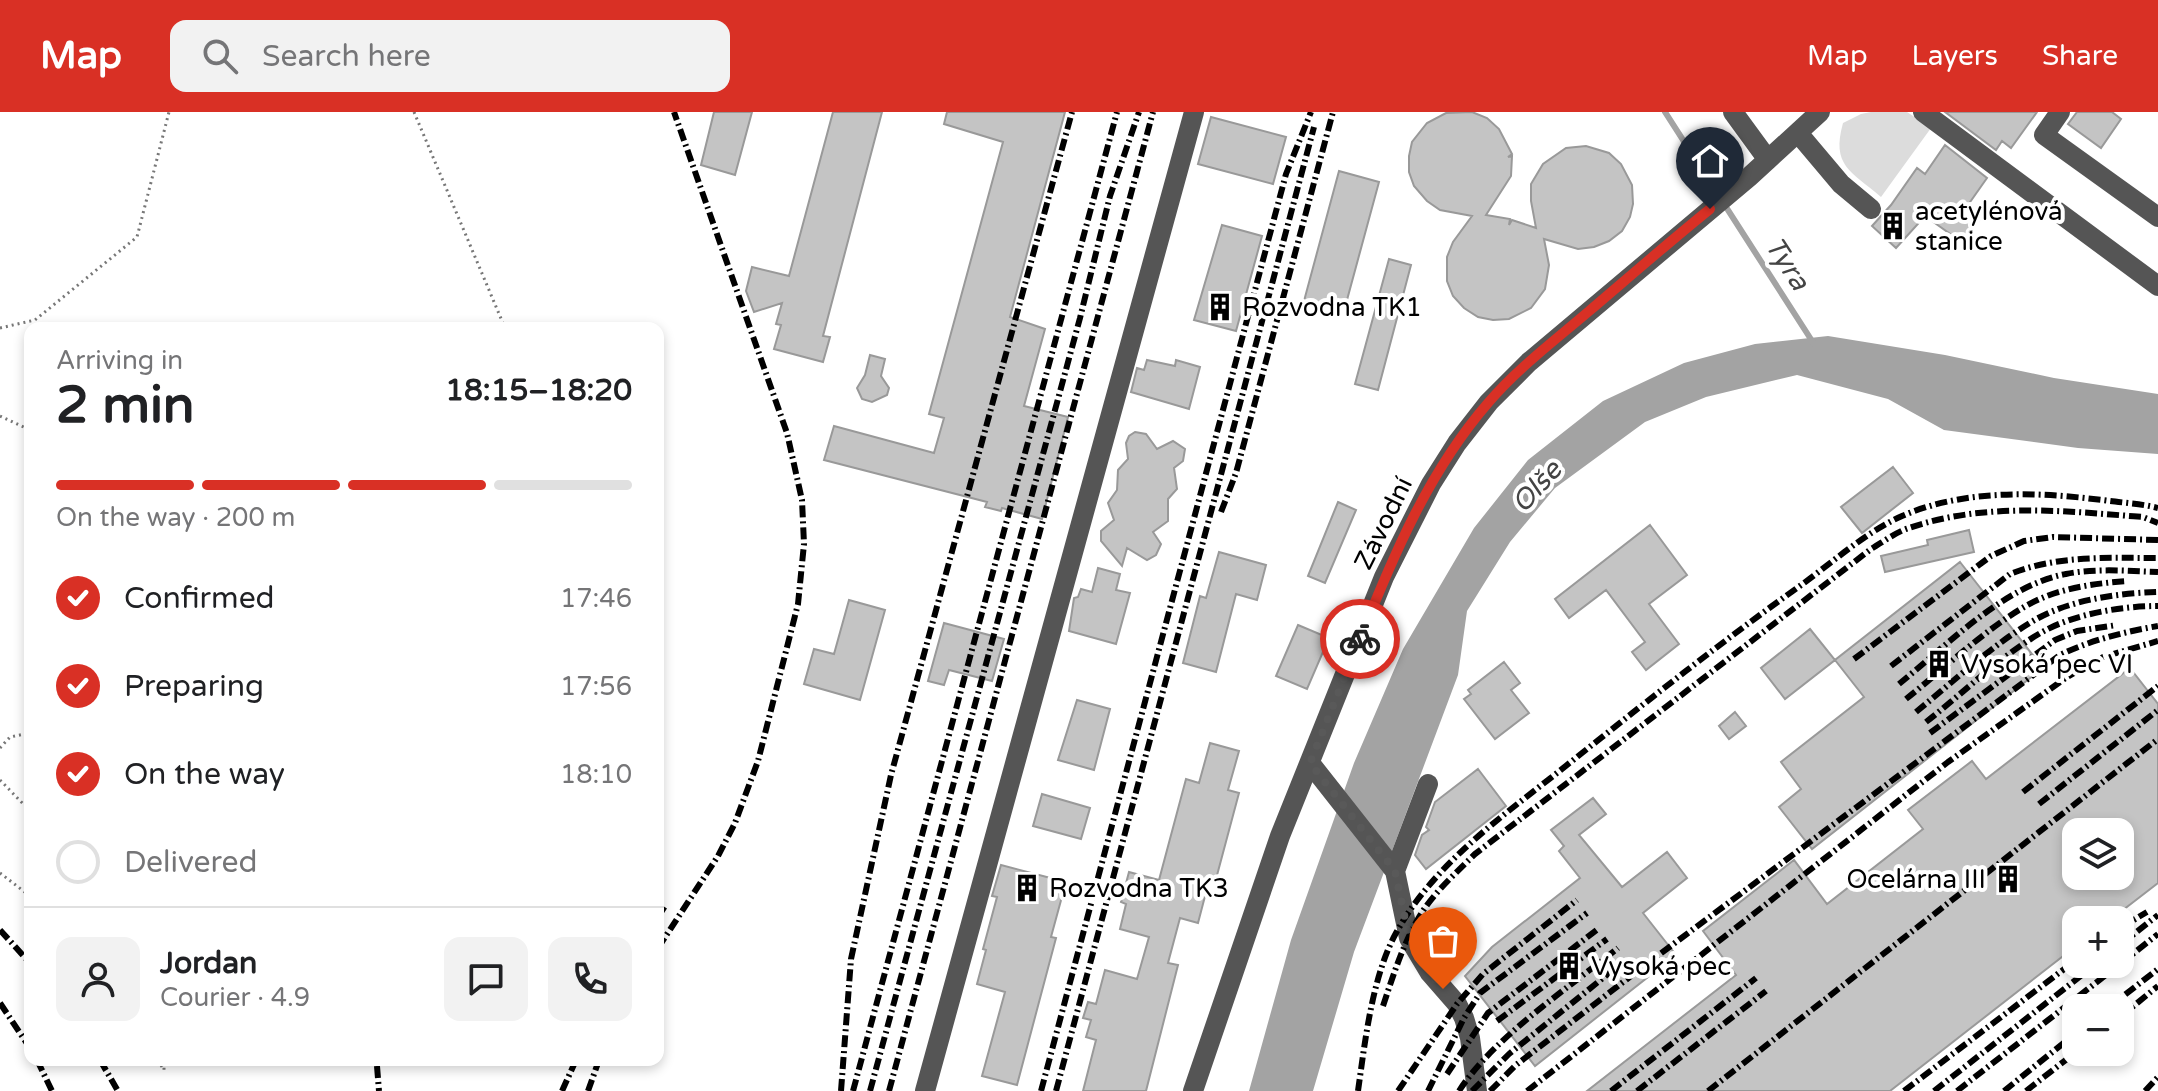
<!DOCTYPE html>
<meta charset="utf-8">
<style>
body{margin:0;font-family:"Varela Round",sans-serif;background:#f2f2f2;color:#202124;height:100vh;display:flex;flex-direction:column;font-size:30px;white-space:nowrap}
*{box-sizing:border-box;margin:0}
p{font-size:26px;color:#757577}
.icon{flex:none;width:44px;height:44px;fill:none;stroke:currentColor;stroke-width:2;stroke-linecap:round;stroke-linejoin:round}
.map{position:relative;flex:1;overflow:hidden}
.panel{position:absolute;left:24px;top:210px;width:640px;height:744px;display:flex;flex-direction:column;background:#fff;border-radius:16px;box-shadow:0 4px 12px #0003}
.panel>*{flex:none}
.tools{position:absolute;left:2062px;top:706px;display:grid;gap:16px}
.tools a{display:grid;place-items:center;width:72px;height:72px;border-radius:16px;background:#fff;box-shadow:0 4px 12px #0003;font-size:40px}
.pin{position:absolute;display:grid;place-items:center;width:68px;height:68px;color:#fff;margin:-82px -34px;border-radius:50% 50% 50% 0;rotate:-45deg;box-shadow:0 0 8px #0007}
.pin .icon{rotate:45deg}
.courier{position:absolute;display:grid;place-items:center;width:80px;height:80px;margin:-40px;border:6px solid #d93025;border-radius:50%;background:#fff;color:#222;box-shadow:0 2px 10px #0007}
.headline em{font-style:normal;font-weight:700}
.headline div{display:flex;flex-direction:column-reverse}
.headline{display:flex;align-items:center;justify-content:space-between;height:136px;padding:0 32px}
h1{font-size:52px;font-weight:700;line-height:60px}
.bar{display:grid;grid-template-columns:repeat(4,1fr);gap:12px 8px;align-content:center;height:96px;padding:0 32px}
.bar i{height:10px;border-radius:6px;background:#e0e0e0}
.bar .active{background:#d93025}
.bar p{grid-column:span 4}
.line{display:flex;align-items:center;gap:20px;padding:0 32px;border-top:2px solid #e0e0e0}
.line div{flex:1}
.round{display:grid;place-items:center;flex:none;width:84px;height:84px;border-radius:16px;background:#f2f2f2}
ol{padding:0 32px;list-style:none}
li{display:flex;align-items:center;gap:24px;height:88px}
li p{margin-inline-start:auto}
li .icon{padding:8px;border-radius:50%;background:#d93025;color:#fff;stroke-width:4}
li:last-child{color:#757577}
li i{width:44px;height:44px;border:4px solid #e0e0e0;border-radius:50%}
header{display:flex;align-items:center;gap:48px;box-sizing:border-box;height:112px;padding:0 40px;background:#d93025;color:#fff}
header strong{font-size:38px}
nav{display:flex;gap:44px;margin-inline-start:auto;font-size:28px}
.search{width:560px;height:72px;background:#f2f2f2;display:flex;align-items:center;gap:20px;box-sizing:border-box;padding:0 28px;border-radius:16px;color:#757577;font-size:30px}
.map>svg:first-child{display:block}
.green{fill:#dcdcdc}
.water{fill:#a3a3a3}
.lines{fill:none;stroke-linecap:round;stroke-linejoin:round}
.stream{stroke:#a3a3a3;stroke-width:6}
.building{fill:#c4c4c4;stroke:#999;stroke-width:2;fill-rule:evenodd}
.path{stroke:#777;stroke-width:3;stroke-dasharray:2 4;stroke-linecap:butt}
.minor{stroke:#555;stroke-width:20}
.rail{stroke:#000;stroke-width:6;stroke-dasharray:12 4 2 4;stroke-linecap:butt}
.done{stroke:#595959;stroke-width:8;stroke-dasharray:0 14.4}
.route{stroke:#d93025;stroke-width:10}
.labels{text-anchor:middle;stroke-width:8;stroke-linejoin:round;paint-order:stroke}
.poi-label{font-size:26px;fill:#000;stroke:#fff;text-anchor:start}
.street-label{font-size:26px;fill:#000;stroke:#fff}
.water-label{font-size:28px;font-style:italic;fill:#444;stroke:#fff}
</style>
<header>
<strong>Map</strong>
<div class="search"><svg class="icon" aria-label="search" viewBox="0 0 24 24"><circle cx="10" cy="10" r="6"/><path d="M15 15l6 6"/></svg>Search here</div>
<nav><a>Map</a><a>Layers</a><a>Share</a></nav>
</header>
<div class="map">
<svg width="2158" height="979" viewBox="0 0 2158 979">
<rect width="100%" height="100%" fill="#fff"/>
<path class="green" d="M 1871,0 L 1907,0 L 1931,16 L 1881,85 C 1851,59 1831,54 1843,11 L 1861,2 Z"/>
<path class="water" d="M 1828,224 L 1945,243 L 2054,266 L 2158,282 L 2158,342 L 2078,336 L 1944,318 L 1888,287 L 1797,263 L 1706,285 L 1645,310 L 1555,376 L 1510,430 L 1467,499 L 1458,563 L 1354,840 L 1313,979 L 1249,979 L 1291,828 L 1354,651 L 1403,537 L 1474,416 L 1528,348 L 1603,289 L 1684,251 L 1755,232 Z"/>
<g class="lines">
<path class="stream" d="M 1665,0 L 1814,232"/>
</g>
<path class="building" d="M 714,0 L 752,0 L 735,63 L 701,53 Z
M 833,0 L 882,0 L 823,224 L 830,225 L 823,250 L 774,237 L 781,213 L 776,212 L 782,191 L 754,200 L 746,179 L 752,155 L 789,164 Z
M 947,0 L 1065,0 L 1010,205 L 1045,217 L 1024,294 L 1068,305 L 1042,407 L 1002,396 L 1001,399 L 985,395 L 987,390 L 824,348 L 834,314 L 934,341 L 944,306 L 929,302 L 1003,30 L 944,12 Z
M 1472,0 L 1487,6 L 1499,17 L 1512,42 L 1508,45 L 1512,44 L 1511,64 L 1486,103 L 1510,107 L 1509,113 L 1512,108 L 1536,116 L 1531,89 L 1531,72 L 1543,52 L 1566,36 L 1586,34 L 1609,41 L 1621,52 L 1632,73 L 1633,92 L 1630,105 L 1622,119 L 1609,129 L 1594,135 L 1578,137 L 1544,127 L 1549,153 L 1545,177 L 1531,196 L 1509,207 L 1493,208 L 1478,205 L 1464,196 L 1453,184 L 1447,169 L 1447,145 L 1453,130 L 1472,104 L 1440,98 L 1427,89 L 1414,74 L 1409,60 L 1409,44 L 1412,30 L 1427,11 L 1446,1 Z
M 1945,0 L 2037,0 L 2011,36 L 2002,29 L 1996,38 Z
M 2077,0 L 2112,0 L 2121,7 L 2101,36 L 2068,12 Z
M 1211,5 L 1286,25 L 1273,72 L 1198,52 Z
M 1945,33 L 1987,66 L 1968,93 L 1983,103 L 1963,131 L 1925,104 L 1896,136 L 1872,114 L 1891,93 L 1917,56 L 1925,62 Z
M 1339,59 L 1379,70 L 1344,199 L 1304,189 Z
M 1222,113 L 1262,124 L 1236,219 L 1194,208 Z
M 1389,147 L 1411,153 L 1378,278 L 1355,272 Z
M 870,243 L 885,247 L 881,264 L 889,276 L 887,283 L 872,290 L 862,287 L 857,276 L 865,263 Z
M 1147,248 L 1175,254 L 1176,248 L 1200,255 L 1189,297 L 1131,280 L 1137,256 L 1144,258 Z
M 1135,320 L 1146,322 L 1157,337 L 1173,329 L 1185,337 L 1183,349 L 1174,356 L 1177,377 L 1168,387 L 1168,409 L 1153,420 L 1161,432 L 1156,443 L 1147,448 L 1127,436 L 1122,454 L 1101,429 L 1101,419 L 1114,408 L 1108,391 L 1117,378 L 1118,358 L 1128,347 L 1126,331 L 1129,324 Z
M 1893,355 L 1913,381 L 1862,421 L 1841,395 Z
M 1338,390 L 1356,398 L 1325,471 L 1308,464 Z
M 1650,413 L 1687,463 L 1649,492 L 1679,532 L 1646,558 L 1632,540 L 1645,530 L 1606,478 L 1569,506 L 1555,487 Z
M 1969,418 L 1974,440 L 1885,460 L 1881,444 L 1928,433 L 1927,428 Z
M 1219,440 L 1266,453 L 1257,488 L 1236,482 L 1216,560 L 1183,551 L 1200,484 L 1206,486 Z
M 1960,450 L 2043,556 L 1812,737 L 1779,695 L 1801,677 L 1781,650 L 1864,585 L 1835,548 Z
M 1098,456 L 1120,462 L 1116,478 L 1130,481 L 1116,532 L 1069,519 L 1074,486 L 1078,485 L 1081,477 L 1092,480 Z
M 849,488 L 885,498 L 860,588 L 804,572 L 814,537 L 834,542 Z
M 944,511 L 1004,527 L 992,569 L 949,558 L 944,573 L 928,569 Z
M 1298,513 L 1329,526 L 1307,577 L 1276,564 Z
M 1810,517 L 1835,548 L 1785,587 L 1761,556 Z
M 1504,550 L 1520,571 L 1511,578 L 1529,601 L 1495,627 L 1464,587 L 1471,582 L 1468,578 Z
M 2130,556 L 2158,592 L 2158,771 L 2110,808 L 2076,808 L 2076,834 L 1890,979 L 1587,979 L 1736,863 L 1703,819 L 1794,748 L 1827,792 L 1923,717 L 1908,698 L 1972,649 L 1986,667 ZM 2076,720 L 2120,720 L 2120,764 L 2076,764 Z
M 1077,588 L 1110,597 L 1094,658 L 1058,648 Z
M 1735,600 L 1746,614 L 1729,627 L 1719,614 Z
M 1210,631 L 1239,639 L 1228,678 L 1239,681 L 1216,767 L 1210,765 L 1198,811 L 1180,806 L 1168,851 L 1178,853 L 1146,979 L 1083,979 L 1096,928 L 1086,925 L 1091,908 L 1083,906 L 1088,890 L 1096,892 L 1105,858 L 1137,867 L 1149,825 L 1120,817 L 1126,792 L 1121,790 L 1129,760 L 1159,768 L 1186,667 L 1199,671 Z
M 1478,657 L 1506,694 L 1426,757 L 1415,743 L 1422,723 L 1429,718 L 1426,715 L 1435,690 Z
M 1042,682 L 1090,696 L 1081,727 L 1033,714 Z
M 1593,686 L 1606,702 L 1579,723 L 1622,775 L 1667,740 L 1687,766 L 1643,801 L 1676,843 L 1535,954 L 1465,864 L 1492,835 L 1580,766 L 1559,739 L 1564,734 L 1551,718 Z
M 1001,753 L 1066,770 L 1051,825 L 1056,826 L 1017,973 L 982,964 L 1005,880 L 977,872 L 986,838 L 983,837 L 997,785 L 992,784 Z"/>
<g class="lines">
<path class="path" d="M 414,0 L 505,216
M 0,216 L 35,208 L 137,125 L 169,0
M 0,304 L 30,318
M 0,636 L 10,625 L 30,621
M 0,668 L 30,699
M 0,761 L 30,784
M 158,948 L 164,958 L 164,948"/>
<path class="minor" d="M 1733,0 L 1768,48
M 1923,0 L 2158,174
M 2060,0 L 2044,23 L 2158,105
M 1798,21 L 1841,72 L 1871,97
M 1310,651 L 1395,759
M 1428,672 L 1395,759 L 1409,826 L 1430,861 L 1457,892 L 1464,906 L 1470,926 L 1477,979
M 925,979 L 1194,0
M 1193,979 L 1280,724 L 1384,465 L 1431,372 L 1457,331 L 1489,290 L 1529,250 L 1749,65 L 1820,0"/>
<path class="rail" d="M 1221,400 L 1236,361 L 1333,0
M 1854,547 L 1991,444 L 2024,429 L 2053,425 L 2158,428
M 1891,554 L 2010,462 C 2058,443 2107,446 2158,446
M 1899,572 C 1946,534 2005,473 2066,462 C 2096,456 2128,459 2158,460
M 1906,587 C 1944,557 1999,504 2042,486 C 2068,475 2099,471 2127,469
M 1916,600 C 1954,569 1991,534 2033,509 C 2068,488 2118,481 2158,480
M 1926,610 C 1962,582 2004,541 2044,519 C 2075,502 2122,494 2158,494
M 1930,621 L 2055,528 L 2077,519 L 2117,513
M 2023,680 L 2158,574
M 2039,692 L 2158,598
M 658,805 L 665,794
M 2120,816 L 2147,800
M 0,818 L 30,851
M 2120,833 L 2158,803
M 658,836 L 718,744 L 735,711 L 758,649 L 798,492 L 804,432 L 802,388 L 787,321 L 674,0
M 2120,852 L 2158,822
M 0,891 L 30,936
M 1383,894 C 1393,864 1402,835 1418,807 C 1432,782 1455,762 1475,742 L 1871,437 C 1883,430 1896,420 1909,416 C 1985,390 2064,399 2143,405 L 2158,411
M 2108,896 L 2158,857
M 2120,905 L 2158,874
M 1497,909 L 1607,827
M 37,948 L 52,979
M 100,948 L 118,979
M 377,954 L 379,979
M 1447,962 L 1488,901 L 1598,817
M 562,979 L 576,948
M 588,979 L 599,948
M 841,979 L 851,847 L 891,663 L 1072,0
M 853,979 L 1117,0
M 870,979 L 1080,206 L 1110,84 L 1139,0
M 889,979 L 1153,0
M 1041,979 L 1286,62 L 1311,0
M 1056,979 L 1314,15
M 1358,979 C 1365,930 1372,865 1396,821 C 1436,748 1509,700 1572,649 C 1646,590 1720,531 1797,476 C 1831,452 1864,421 1902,404 C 1967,376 2041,380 2110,389 C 2126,391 2143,392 2158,396
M 1398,979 L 1457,892 L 1483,862 L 1577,788
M 1428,979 L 1464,906 L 1480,881 L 1587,801
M 1459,979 C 1493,926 1567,877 1618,836
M 1472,979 L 1509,942 L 1624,849
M 1490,979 L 1516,953 L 1640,857 L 2060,543 C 2091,528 2124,520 2158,514
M 1527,979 L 1948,650 L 2067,565 L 2103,545 L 2158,529
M 1611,979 L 1756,866
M 1637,979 L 1766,879
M 1708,979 L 2158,627
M 1904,979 L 2076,848
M 1934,979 L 2096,852
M 1957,979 L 2120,852
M 2004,979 L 2076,921
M 2026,979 L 2076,940
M 2145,979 L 2158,965"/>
</g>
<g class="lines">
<path class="done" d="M 1360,527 L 1310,651 L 1395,759 L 1409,826 L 1430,861 L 1443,877"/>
<path class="route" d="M 1360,527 C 1393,444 1429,359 1488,291 C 1517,257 1554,229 1588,200 C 1628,166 1668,131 1710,97"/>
</g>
<defs>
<symbol id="building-bare" viewBox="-9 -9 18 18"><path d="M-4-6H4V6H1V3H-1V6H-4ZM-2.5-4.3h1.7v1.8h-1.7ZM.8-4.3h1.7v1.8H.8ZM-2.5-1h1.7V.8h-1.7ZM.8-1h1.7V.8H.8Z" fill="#000" stroke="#fff" stroke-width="2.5" paint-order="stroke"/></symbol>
</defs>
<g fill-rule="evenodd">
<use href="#building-bare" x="1873" y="94" width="40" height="40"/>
<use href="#building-bare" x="1200" y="175" width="40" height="40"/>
<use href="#building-bare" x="1919" y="532" width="40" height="40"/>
<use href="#building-bare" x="1988" y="747" width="40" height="40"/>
<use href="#building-bare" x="1007" y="756" width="40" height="40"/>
<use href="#building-bare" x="1549" y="834" width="40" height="40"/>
</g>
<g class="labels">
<g class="poi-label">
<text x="1915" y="108">acetylénová<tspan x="1915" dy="30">stanice</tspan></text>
<text x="1242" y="204">Rozvodna TK1</text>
<text x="1961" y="561">Vysoká pec VI</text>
<text x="1986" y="776" text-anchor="end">Ocelárna III</text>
<text x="1049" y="785">Rozvodna TK3</text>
<text x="1591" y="863">Vysoká pec</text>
</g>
<g class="street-label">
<text transform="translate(1383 411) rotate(-64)" y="9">Závodní</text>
</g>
<g class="water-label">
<text transform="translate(1788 151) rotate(57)" y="10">Tyra</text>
<text transform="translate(1536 374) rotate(-48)" y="10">Olše</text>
</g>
</g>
</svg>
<div class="tools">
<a><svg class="icon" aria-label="layers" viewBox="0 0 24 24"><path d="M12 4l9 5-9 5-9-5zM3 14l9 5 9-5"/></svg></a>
<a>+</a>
<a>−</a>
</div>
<div class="pin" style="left:1443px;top:877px;background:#ea580c"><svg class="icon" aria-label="bag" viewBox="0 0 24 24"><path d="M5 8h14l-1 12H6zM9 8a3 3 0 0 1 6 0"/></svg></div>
<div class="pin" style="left:1710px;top:97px;background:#1f2937"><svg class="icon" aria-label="home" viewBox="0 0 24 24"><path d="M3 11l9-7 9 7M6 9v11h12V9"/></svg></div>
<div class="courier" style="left:1360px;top:527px"><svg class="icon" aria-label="bike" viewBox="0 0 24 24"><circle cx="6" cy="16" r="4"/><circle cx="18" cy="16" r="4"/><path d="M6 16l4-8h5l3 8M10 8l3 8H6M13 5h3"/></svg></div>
<section class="panel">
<div class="headline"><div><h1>2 min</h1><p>Arriving in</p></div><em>18:15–18:20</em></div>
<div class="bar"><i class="active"></i><i class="active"></i><i class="active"></i><i></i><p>On the way · 200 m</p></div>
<ol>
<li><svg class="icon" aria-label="check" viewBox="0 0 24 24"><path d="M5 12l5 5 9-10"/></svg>Confirmed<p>17:46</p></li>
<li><svg class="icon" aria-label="check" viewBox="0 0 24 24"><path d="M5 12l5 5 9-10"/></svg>Preparing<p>17:56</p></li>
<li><svg class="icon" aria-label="check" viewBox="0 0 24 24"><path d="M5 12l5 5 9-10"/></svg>On the way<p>18:10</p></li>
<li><i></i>Delivered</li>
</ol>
<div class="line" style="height:144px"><a class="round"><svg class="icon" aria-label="person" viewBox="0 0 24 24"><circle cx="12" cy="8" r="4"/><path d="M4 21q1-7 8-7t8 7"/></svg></a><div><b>Jordan</b><p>Courier · 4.9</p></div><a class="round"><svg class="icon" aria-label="chat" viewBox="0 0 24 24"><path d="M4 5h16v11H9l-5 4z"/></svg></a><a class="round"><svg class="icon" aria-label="phone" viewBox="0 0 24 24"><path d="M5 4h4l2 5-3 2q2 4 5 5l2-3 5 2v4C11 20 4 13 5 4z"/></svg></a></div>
</section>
</div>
